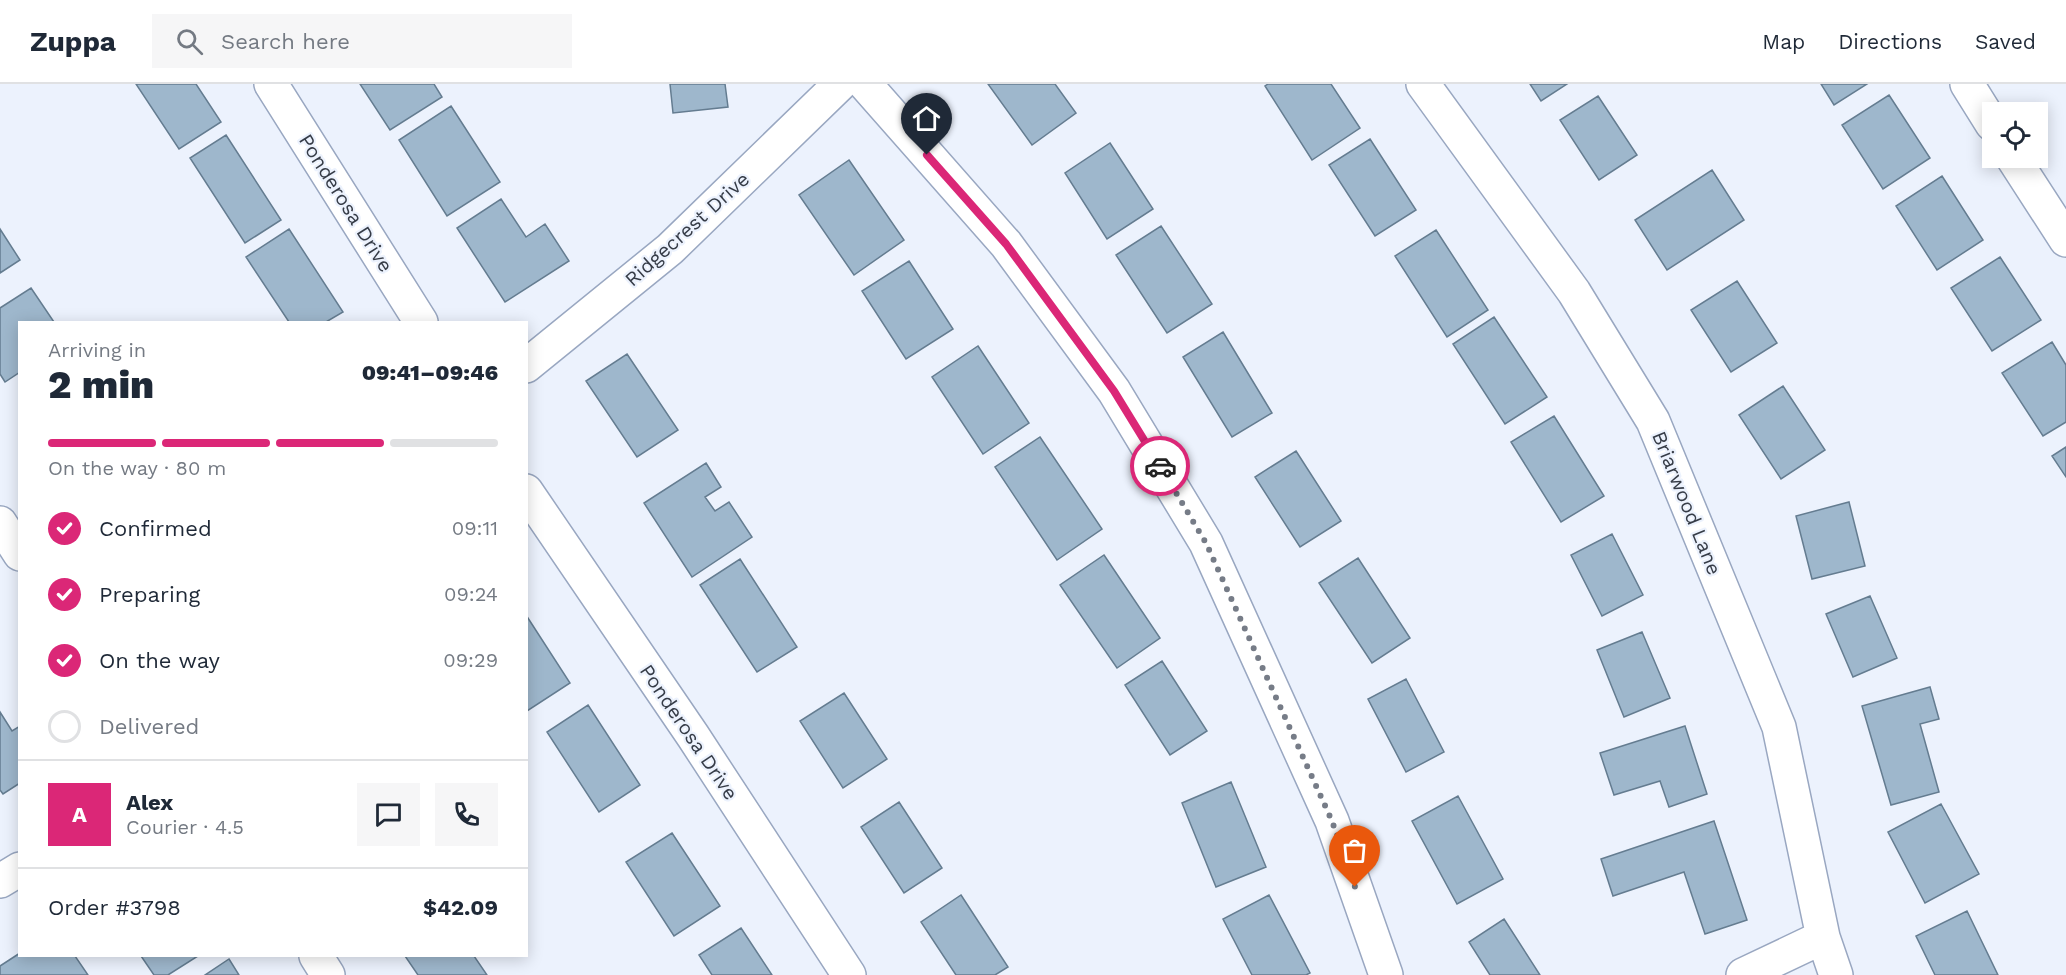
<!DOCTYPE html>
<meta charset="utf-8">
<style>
body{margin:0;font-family:"Work Sans",sans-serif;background:#f6f6f7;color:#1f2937;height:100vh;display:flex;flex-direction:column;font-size:22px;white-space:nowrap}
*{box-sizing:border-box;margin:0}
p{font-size:20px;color:#747a83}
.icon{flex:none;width:33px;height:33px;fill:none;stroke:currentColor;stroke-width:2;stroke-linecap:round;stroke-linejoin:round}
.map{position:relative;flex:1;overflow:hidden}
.details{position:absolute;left:18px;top:237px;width:510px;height:636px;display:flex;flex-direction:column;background:#fff;border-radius:0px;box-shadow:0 3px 15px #0003}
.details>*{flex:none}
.controls{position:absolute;left:1982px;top:18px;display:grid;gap:12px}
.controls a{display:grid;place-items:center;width:66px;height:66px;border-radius:0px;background:#fff;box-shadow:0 3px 15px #0003;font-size:30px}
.pin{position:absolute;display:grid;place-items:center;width:51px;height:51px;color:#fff;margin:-62px -26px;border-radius:50% 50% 50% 0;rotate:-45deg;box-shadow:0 0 6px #0007}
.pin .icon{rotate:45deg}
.courier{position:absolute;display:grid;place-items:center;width:60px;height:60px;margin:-30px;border:4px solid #db2777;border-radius:50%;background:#fff;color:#222;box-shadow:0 2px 8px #0007}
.overview em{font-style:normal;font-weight:800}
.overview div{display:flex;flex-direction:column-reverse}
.overview{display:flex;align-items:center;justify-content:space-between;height:102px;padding:0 30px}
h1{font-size:39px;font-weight:800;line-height:45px}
.bar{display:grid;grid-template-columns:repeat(4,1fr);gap:9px 6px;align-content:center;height:72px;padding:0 30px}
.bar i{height:8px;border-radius:4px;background:#e0e1e3}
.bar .selected{background:#db2777}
.bar p{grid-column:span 4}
.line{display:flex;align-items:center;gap:15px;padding:0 30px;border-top:2px solid #e0e1e3}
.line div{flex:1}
.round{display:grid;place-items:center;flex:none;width:63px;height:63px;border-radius:0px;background:#f6f6f7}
ol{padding:0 30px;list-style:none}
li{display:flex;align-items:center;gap:18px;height:66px}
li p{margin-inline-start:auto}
li .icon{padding:6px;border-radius:50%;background:#db2777;color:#fff;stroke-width:4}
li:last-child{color:#747a83}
li i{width:33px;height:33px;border:3px solid #e0e1e3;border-radius:50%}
header{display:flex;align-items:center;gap:36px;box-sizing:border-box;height:84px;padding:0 30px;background:#fff;border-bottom:2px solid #e0e1e3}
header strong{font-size:28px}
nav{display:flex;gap:33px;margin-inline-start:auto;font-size:21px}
.search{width:420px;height:54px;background:#f6f6f7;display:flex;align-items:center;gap:15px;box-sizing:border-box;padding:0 21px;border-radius:0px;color:#747a83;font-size:22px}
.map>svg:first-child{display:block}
.building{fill:#9eb7cc;stroke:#647c90;stroke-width:1.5}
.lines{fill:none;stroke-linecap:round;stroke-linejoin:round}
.minor-casing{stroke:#99a7c1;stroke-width:36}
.minor{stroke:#fff;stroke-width:33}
.done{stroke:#767c87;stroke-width:6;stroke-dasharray:0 10.8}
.route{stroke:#db2777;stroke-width:8}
.labels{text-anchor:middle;stroke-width:4.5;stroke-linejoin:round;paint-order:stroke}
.street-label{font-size:20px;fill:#363c47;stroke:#ecf2fd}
</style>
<header>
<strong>Zuppa</strong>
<div class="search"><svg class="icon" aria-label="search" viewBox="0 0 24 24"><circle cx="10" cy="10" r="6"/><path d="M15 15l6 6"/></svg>Search here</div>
<nav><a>Map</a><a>Directions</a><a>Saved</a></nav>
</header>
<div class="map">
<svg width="2066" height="891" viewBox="0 0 2066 891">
<rect width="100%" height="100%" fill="#ecf2fd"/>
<path class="building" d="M 136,0 L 196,0 L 221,38 L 179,65 Z
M 360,0 L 434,0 L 442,13 L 390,46 Z
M 670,0 L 725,0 L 728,23 L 673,29 Z
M 988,0 L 1055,0 L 1076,29 L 1032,61 Z
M 1268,0 L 1331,0 L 1360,44 L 1312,76 L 1265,2 Z
M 1530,0 L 1567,0 L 1541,17 Z
M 1821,0 L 1867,0 L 1834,21 Z
M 1889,11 L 1930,74 L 1883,105 L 1842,41 Z
M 1598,12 L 1637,71 L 1599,96 L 1560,36 Z
M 451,22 L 500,98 L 447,132 L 399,56 Z
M 226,51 L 281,136 L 245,159 L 190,74 Z
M 1370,55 L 1416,126 L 1375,152 L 1329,81 Z
M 1110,59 L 1153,125 L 1107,155 L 1065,89 Z
M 849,76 L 904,156 L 854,191 L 799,111 Z
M 1712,86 L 1744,136 L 1667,186 L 1635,136 Z
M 1942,92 L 1983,156 L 1937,186 L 1896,122 Z
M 501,115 L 526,153 L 545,140 L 569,177 L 505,218 L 457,144 Z
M 1161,142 L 1212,220 L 1167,249 L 1116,171 Z
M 0,145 L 20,176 L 0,189 Z
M 289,145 L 343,228 L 326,238 L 289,238 L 246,173 Z
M 1436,146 L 1488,226 L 1447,253 L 1395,172 Z
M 2000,173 L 2041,236 L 1992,267 L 1951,204 Z
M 909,177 L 953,245 L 906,275 L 862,207 Z
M 1737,197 L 1777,259 L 1731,288 L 1691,226 Z
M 31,204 L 54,238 L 20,238 L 20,288 L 5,298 L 0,290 L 0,224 Z
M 1494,233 L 1547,313 L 1505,340 L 1453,260 Z
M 1223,248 L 1272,329 L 1232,353 L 1183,273 Z
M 2052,258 L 2066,281 L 2066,338 L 2043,352 L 2002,289 Z
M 978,262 L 1029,339 L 983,370 L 932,293 Z
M 627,270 L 678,346 L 637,373 L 586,297 Z
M 1783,302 L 1825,366 L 1781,395 L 1739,331 Z
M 1554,332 L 1604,412 L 1561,438 L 1511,358 Z
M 1040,353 L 1102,445 L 1057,476 L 995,383 Z
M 2066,363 L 2066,393 L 2052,372 Z
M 1296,367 L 1341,437 L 1300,463 L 1255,393 Z
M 706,379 L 721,403 L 705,413 L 715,427 L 729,418 L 752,453 L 692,493 L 644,419 Z
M 1849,418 L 1865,482 L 1812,495 L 1796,432 Z
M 1612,450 L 1643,511 L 1602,532 L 1571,471 Z
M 1104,471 L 1160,554 L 1117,584 L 1060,501 Z
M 1358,474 L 1410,554 L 1372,579 L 1319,499 Z
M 740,475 L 797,563 L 757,588 L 700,501 Z
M 1870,512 L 1897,574 L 1853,593 L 1826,530 Z
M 526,531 L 570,599 L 527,627 L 526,627 Z
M 1642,548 L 1670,614 L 1624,633 L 1597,566 Z
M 1162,577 L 1207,647 L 1170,671 L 1125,601 Z
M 1406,595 L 1444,668 L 1406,688 L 1368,615 Z
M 1930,603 L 1939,635 L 1920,640 L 1939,708 L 1891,721 L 1862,622 Z
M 844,609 L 887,675 L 843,704 L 800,637 Z
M 588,621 L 640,701 L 599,728 L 547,648 Z
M 0,628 L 12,647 L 20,642 L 20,699 L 3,710 L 0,706 Z
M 1685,642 L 1707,710 L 1669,723 L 1660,697 L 1614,711 L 1600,669 Z
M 1231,698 L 1266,783 L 1216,803 L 1182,719 Z
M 1458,712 L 1503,795 L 1457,820 L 1412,737 Z
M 899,718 L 942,784 L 904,809 L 861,743 Z
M 1941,720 L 1979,790 L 1925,819 L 1888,748 Z
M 1714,737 L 1747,836 L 1705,850 L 1684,788 L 1613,812 L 1601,775 Z
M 672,749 L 720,822 L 674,852 L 626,778 Z
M 961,811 L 1008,883 L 995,891 L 956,891 L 921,838 Z
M 1269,811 L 1310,889 L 1306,891 L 1252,891 L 1223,835 Z
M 1967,827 L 1998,891 L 1935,891 L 1916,852 Z
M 1504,835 L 1540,891 L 1490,891 L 1469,858 Z
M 741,844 L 772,891 L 712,891 L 699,871 Z
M 20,869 L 20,872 L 75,872 L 88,891 L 0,891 L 0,882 Z
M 141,872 L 198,872 L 168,891 L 154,891 Z
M 405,872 L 474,872 L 487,891 L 418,891 Z
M 229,875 L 239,891 L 205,891 Z"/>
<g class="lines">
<defs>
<path id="minor" d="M 271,0 L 421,238
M 865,0 L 1006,160 L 1114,307 L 1206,459 L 1332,737 L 1386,891
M 1423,0 L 1574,208 L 1653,337 L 1779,643 L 1823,853 L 1836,891
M 1967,0 L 1992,40
M 2013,74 L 2066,156
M 526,282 L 670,165 L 840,0
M 526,407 L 693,652 L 849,891
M 0,439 L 20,470
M 0,797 L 20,785
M 316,872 L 328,891
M 1743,891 L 1823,853"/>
</defs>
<use href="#minor" class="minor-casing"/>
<use href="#minor" class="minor"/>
</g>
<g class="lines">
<path class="done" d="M 1160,382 L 1206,459 L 1332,737 L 1355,803"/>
<path class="route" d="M 927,71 L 1006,160 L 1114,307 L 1160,382"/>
</g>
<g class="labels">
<g class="street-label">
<text transform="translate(346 119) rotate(58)" y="7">Ponderosa Drive</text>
<text transform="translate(687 145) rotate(-42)" y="7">Ridgecrest Drive</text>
<text transform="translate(1687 419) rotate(68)" y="7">Briarwood Lane</text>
<text transform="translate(689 648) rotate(56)" y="7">Ponderosa Drive</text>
</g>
</g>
</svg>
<div class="controls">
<a><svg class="icon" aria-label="locate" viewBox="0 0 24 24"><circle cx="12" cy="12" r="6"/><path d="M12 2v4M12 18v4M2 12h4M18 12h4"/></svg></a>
</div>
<div class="pin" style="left:1355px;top:803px;background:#ea580c"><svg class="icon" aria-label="bag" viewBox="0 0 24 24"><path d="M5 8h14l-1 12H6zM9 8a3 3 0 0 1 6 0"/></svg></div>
<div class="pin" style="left:927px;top:71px;background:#1f2937"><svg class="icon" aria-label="home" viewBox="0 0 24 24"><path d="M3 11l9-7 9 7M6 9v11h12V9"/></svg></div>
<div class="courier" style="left:1160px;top:382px"><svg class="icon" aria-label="car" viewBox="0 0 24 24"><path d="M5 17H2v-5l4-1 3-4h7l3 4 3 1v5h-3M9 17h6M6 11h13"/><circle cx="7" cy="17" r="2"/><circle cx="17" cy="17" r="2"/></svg></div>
<section class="details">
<div class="overview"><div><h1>2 min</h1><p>Arriving in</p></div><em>09:41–09:46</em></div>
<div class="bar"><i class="selected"></i><i class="selected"></i><i class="selected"></i><i></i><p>On the way · 80 m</p></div>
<ol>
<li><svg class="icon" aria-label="check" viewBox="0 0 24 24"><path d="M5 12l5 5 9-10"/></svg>Confirmed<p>09:11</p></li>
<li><svg class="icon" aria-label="check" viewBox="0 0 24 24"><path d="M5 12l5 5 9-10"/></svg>Preparing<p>09:24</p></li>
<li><svg class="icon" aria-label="check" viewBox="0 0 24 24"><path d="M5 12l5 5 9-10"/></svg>On the way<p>09:29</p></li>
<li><i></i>Delivered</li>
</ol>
<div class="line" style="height:108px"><b class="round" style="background:#db2777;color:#fff">A</b><div><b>Alex</b><p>Courier · 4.5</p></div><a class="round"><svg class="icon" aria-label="chat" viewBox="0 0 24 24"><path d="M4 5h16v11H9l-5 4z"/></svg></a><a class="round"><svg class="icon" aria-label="phone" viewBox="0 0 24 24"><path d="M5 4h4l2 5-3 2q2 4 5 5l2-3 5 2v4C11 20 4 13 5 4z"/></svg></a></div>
<div class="line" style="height:78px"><div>Order #3798</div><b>$42.09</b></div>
</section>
</div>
